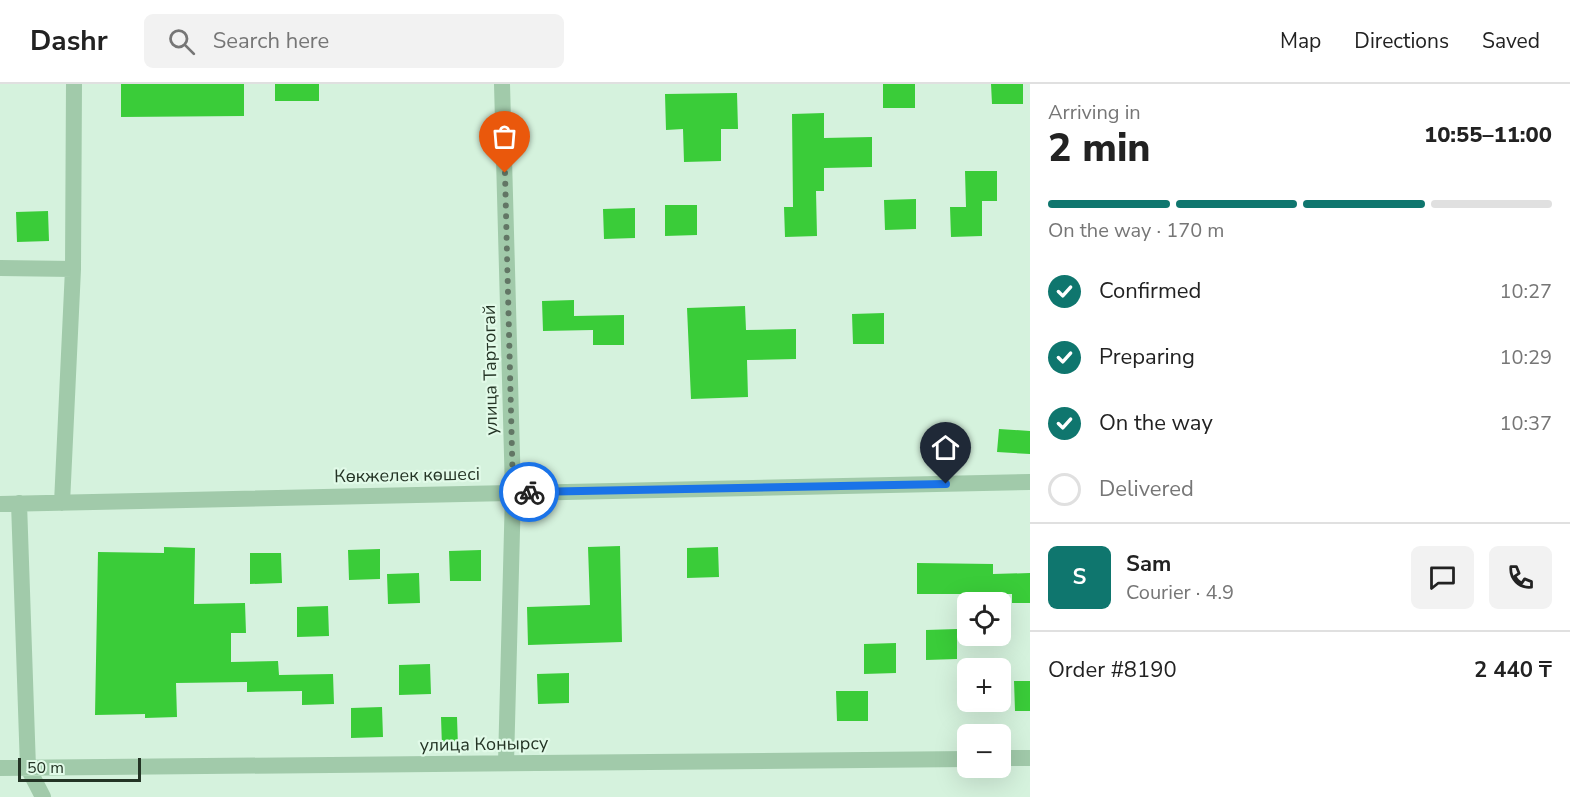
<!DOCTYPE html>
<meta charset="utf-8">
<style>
body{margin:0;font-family:"Nunito Sans",sans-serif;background:#f2f2f2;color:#222;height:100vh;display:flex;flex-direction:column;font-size:22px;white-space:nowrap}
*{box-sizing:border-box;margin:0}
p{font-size:20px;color:#767676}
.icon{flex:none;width:33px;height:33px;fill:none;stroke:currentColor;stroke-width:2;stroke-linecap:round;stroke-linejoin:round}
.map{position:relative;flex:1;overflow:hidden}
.details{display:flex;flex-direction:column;background:#fff;width:540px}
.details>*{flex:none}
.tools{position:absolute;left:957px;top:508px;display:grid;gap:12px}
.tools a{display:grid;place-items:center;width:54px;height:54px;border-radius:9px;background:#fff;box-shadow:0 6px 24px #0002;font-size:30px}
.scale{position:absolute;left:18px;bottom:15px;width:123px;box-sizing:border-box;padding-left:6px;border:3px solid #243425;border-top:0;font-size:16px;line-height:21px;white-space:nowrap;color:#243425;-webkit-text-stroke:4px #e1fae8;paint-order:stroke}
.pin{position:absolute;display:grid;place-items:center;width:51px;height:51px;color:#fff;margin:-62px -26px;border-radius:50% 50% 50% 0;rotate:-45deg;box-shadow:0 0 6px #0007}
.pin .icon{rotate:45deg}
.courier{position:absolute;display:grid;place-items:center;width:60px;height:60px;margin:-30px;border:4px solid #1a73e8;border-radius:50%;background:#fff;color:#222;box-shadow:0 2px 8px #0007}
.head em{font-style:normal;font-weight:800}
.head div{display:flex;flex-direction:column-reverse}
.head{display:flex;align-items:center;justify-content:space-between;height:102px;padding:0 18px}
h1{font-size:39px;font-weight:800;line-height:45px}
.bar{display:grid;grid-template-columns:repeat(4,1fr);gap:9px 6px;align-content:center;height:72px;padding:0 18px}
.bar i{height:8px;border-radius:4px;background:#e0e0e0}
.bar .selected{background:#0f766e}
.bar p{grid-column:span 4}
.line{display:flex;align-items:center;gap:15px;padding:0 18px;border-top:2px solid #e0e0e0}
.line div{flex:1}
.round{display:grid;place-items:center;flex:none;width:63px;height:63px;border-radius:9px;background:#f2f2f2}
ol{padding:0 18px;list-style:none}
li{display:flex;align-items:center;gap:18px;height:66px}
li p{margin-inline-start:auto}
li .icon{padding:6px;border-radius:50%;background:#0f766e;color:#fff;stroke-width:4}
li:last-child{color:#767676}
li i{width:33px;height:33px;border:3px solid #e0e0e0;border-radius:50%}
header{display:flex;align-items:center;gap:36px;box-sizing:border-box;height:84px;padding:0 30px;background:#fff;border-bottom:2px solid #e0e0e0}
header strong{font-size:28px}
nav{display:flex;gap:33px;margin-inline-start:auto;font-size:21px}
.search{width:420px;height:54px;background:#f2f2f2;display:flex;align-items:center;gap:15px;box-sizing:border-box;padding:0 21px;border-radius:9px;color:#767676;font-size:22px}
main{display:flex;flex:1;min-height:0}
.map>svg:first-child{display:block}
.building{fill:#3acc39}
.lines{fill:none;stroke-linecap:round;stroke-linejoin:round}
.minor{stroke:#a1caaa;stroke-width:16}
.done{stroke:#627665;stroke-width:6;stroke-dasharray:0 10.8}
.route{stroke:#1a73e8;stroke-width:8}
.labels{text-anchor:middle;stroke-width:4.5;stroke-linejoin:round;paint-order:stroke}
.street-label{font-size:18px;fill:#243425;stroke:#e1fae8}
</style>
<header>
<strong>Dashr</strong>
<div class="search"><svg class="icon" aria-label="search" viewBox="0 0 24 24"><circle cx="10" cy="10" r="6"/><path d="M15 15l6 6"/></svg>Search here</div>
<nav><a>Map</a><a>Directions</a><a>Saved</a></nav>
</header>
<main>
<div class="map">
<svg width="1030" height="713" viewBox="0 0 1030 713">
<rect width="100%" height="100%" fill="#d5f2dd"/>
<path class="building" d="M 121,0 L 244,0 L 244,32 L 121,33 Z
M 275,0 L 319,0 L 319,17 L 275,17 Z
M 883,0 L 915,0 L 915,24 L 883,24 Z
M 991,0 L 1023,0 L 1023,20 L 992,20 Z
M 737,9 L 738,45 L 721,45 L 721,77 L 684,78 L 683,45 L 666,46 L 665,10 Z
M 824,29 L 824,54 L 872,53 L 872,83 L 824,84 L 824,107 L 816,107 L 817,152 L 785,153 L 784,123 L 793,123 L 792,30 Z
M 965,87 L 997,87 L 997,117 L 982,117 L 982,152 L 951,153 L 950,123 L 966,123 Z
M 916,115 L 916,145 L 885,146 L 884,116 Z
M 665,121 L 697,121 L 697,151 L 665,152 Z
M 635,124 L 635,154 L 604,155 L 603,125 Z
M 48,127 L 49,157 L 17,158 L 16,128 Z
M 574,216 L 574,232 L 624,231 L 624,261 L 593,261 L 593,246 L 543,247 L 542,217 Z
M 745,222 L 746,246 L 796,245 L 796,275 L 747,276 L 748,313 L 691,315 L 687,224 Z
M 884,229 L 884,260 L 853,260 L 852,230 Z
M 999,345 L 1030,347 L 1030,370 L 997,368 Z
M 620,462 L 622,558 L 528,561 L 527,523 L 590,521 L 588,463 Z
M 164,463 L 195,464 L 194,520 L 245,519 L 246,549 L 231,549 L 231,578 L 278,577 L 279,591 L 333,590 L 334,620 L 302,621 L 302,607 L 247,608 L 247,598 L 176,599 L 177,633 L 145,634 L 145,630 L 95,631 L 98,468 L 164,469 Z
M 718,463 L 719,493 L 687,494 L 687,464 Z
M 380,465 L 380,495 L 349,496 L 348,466 Z
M 481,466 L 481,497 L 450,497 L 449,467 Z
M 250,469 L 281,469 L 282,499 L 250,500 Z
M 917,479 L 993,480 L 993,490 L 1030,489 L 1030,519 L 1012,519 L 1012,510 L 917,510 Z
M 419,489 L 420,519 L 388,520 L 387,490 Z
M 328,522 L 329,552 L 297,553 L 297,523 Z
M 957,545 L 957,575 L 926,576 L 926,546 Z
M 896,559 L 896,589 L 864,590 L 864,560 Z
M 430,580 L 431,610 L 399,611 L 399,581 Z
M 569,589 L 569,619 L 538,620 L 537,590 Z
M 1014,597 L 1030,597 L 1030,627 L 1015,627 Z
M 836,607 L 868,607 L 868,637 L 837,637 Z
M 382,623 L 383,653 L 351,654 L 351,624 Z
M 441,633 L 457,633 L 458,663 L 442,663 Z"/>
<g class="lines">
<path class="minor" d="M 502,0 L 513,408 L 506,679
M 0,184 L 73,185
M 19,419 L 28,684 L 43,713
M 62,419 L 73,185 L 74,0
M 0,420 L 1030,398
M 1000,674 L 1030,674
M 0,684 L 968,675"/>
</g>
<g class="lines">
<path class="done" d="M 505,89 L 513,408 L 529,408"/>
<path class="route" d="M 529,408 L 946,400"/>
</g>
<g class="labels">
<g class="street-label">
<text transform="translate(490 286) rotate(-91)" y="6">улица Тартогай</text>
<text transform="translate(407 391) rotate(-1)" y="6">Көкжелек көшесі</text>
<text transform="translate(484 660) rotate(-1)" y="6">улица Конырсу</text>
</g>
</g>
</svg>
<div class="tools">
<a><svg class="icon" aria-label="locate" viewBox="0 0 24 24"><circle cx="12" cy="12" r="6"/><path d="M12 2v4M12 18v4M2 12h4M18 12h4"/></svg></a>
<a>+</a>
<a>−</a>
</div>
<div class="scale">50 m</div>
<div class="pin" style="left:505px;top:89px;background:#ea580c"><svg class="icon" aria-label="bag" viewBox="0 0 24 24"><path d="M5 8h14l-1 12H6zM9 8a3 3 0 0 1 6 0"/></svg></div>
<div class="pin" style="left:946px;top:400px;background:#1f2937"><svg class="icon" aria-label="home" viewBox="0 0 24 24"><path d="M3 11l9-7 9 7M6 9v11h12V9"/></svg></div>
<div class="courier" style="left:529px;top:408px"><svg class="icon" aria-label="bike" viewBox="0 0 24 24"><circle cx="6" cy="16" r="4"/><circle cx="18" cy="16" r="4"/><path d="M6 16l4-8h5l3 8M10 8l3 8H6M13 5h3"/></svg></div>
</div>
<section class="details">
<div class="head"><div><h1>2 min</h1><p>Arriving in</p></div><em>10:55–11:00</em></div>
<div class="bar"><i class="selected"></i><i class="selected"></i><i class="selected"></i><i></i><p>On the way · 170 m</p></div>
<ol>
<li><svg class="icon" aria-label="check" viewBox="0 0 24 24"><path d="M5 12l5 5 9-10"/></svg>Confirmed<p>10:27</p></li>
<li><svg class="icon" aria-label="check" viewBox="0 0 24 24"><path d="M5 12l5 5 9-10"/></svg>Preparing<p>10:29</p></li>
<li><svg class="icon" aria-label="check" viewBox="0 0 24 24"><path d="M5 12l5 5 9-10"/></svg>On the way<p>10:37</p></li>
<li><i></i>Delivered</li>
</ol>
<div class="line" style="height:108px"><b class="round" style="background:#0f766e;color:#fff">S</b><div><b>Sam</b><p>Courier · 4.9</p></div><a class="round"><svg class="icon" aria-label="chat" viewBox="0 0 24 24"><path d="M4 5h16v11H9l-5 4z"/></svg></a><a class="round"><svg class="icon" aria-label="phone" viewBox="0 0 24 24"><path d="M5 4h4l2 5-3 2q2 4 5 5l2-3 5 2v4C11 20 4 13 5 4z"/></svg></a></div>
<div class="line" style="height:78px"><div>Order #8190</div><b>2 440 ₸</b></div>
</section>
</main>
